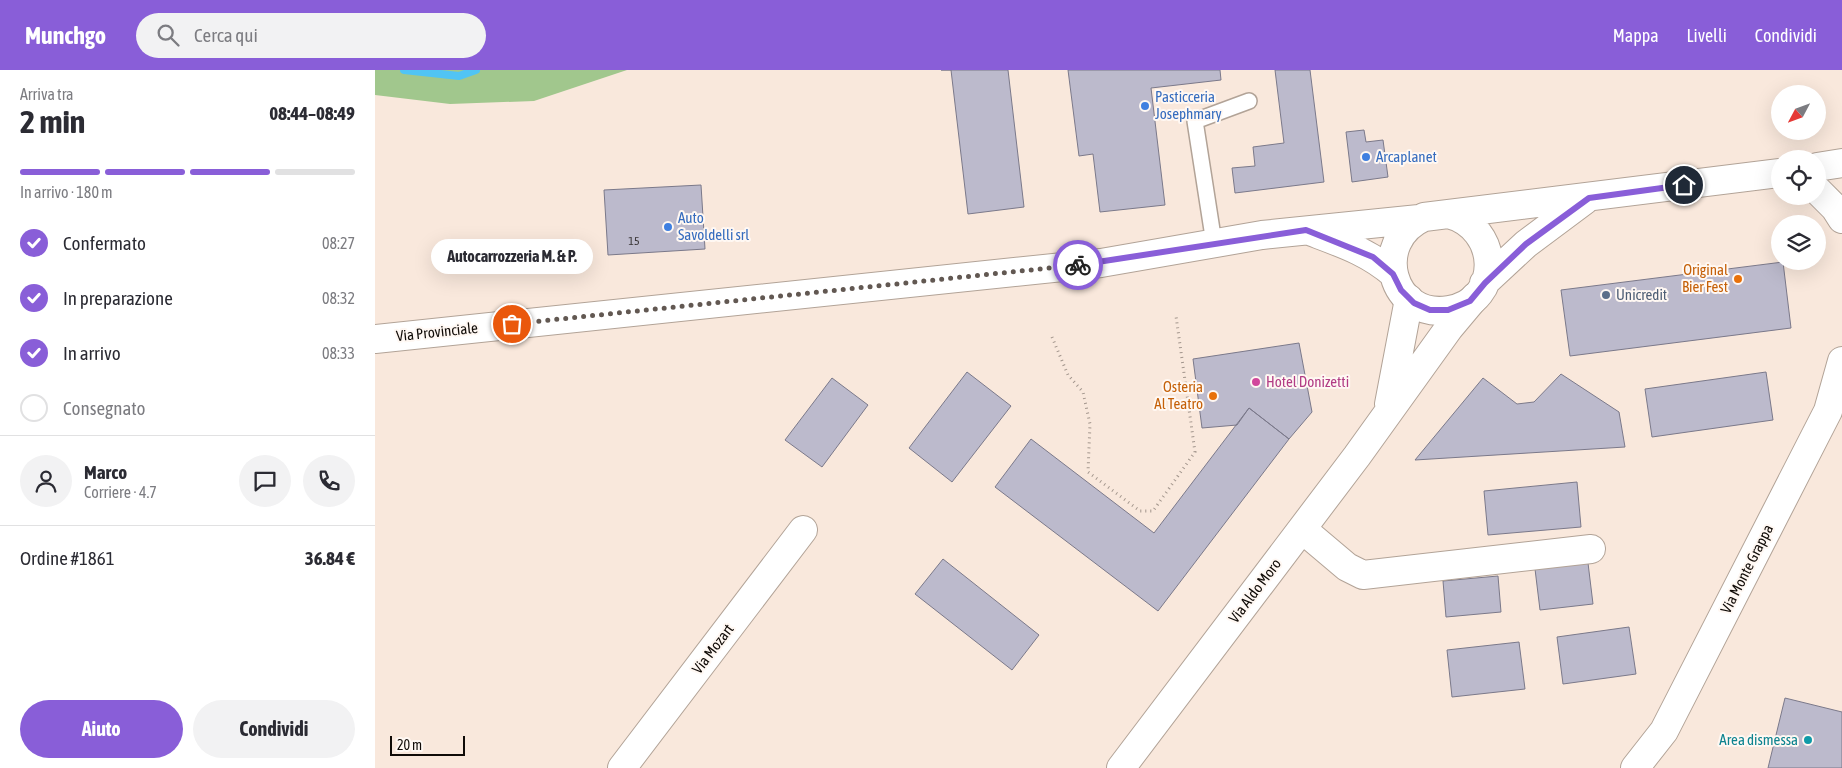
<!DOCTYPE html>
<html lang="it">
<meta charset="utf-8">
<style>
body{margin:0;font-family:"Asap Condensed",sans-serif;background:#f2f2f3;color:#2b2b33;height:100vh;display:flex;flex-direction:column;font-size:19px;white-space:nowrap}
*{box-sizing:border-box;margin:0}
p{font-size:16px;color:#7c7c81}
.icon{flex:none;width:28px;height:28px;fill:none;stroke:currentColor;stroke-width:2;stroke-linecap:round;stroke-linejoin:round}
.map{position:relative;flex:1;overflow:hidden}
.side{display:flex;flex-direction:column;background:#fff;width:375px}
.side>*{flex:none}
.needle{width:32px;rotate:229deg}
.controls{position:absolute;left:1396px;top:15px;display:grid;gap:10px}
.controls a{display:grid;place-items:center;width:55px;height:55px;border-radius:50%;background:#fff;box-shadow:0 5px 20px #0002;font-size:25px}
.scale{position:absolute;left:15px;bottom:12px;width:75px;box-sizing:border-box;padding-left:5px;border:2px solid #100b07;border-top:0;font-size:14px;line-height:18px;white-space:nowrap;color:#100b07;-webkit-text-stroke:4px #fff8f3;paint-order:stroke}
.pin{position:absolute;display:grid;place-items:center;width:42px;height:42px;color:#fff;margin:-21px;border:2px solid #fff;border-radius:50%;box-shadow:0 1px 5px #0007}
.courier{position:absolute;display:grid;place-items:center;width:50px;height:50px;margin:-25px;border:4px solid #895ed8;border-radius:50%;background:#fff;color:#222;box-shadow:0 1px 6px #0007}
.bubble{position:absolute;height:35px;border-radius:18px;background:#fff;box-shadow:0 5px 20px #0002;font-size:16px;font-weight:700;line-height:35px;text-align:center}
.headline em{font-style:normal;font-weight:700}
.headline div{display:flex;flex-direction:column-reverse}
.headline{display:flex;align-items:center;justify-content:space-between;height:85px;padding:0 20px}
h1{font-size:32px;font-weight:700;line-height:38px}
.bar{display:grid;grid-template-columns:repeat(4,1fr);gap:8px 5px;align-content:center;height:60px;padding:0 20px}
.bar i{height:6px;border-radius:4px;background:#e1e1e2}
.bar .on{background:#895ed8}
.bar p{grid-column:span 4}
.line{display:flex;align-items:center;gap:12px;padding:0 20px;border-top:1px solid #e1e1e2}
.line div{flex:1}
.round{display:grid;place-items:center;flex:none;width:52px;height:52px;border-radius:26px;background:#f2f2f3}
ol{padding:0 20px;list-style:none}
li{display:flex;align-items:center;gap:15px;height:55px}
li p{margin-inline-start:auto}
li .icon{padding:5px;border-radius:50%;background:#895ed8;color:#fff;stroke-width:4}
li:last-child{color:#7c7c81}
li i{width:28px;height:28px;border:2px solid #e1e1e2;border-radius:50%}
.button{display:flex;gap:10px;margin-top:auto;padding:10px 20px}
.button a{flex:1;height:58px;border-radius:30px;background:#895ed8;color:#fff;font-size:20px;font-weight:700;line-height:58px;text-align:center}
.button a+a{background:#f2f2f3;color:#2b2b33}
header{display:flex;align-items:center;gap:30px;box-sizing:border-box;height:70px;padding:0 25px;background:#895ed8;color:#fff}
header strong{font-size:24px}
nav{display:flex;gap:28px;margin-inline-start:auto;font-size:18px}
.search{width:350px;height:45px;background:#f2f2f3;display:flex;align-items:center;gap:12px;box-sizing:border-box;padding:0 18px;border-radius:28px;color:#7c7c81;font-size:19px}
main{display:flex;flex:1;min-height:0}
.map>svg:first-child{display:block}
.green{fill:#a1c78d}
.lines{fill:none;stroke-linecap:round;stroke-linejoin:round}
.stream{stroke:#51c4f4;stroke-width:8}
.building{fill:#bcbacc;stroke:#7b798a}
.lane-casing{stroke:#b2a397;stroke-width:18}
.street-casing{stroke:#b2a397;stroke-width:30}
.primary-casing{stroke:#b2a397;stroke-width:30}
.path{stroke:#a2958c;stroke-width:3;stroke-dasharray:1 4;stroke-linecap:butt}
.lane{stroke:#fff;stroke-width:15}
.street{stroke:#fff;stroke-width:28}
.primary{stroke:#fff;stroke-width:28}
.done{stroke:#625852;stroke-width:5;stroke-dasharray:0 9}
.route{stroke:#895ed8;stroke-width:6}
.shop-dot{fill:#3f7fe0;stroke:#fff8f3;stroke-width:2}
.food-dot{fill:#e8710a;stroke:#fff8f3;stroke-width:2}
.service-dot{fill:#5c6f8a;stroke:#fff8f3;stroke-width:2}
.hotel-dot{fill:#d1479c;stroke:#fff8f3;stroke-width:2}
.culture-dot{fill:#0f9aa8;stroke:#fff8f3;stroke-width:2}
.labels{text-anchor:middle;stroke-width:4;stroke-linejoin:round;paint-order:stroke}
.number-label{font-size:12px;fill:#3b3738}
.shop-label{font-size:15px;fill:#366cbe;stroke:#fff8f3;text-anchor:start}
.food-label{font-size:15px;fill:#c56008;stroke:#fff8f3;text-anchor:end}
.service-label{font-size:15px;fill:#4e5e75;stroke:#fff8f3;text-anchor:start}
.street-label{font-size:15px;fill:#100b07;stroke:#fff8f3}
.hotel-label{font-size:15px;fill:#b23c85;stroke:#fff8f3;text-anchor:start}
.culture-label{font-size:15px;fill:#0d838f;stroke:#fff8f3;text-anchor:end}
</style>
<header>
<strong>Munchgo</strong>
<div class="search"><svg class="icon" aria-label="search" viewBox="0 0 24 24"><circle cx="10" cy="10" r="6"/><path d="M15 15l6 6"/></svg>Cerca qui</div>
<nav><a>Mappa</a><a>Livelli</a><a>Condividi</a></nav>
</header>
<main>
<section class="side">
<div class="headline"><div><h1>2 min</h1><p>Arriva tra</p></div><em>08:44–08:49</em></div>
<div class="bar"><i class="on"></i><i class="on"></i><i class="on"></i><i></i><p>In arrivo · 180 m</p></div>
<ol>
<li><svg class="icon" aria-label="check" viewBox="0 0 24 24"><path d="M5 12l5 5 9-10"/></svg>Confermato<p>08:27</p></li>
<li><svg class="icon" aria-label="check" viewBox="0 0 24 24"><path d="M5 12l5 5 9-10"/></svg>In preparazione<p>08:32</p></li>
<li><svg class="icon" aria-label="check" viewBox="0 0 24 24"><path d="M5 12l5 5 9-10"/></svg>In arrivo<p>08:33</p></li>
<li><i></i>Consegnato</li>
</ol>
<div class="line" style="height:90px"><a class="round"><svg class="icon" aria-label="person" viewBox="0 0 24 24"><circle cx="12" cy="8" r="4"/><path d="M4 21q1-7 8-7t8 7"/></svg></a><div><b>Marco</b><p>Corriere · 4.7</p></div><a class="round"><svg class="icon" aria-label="chat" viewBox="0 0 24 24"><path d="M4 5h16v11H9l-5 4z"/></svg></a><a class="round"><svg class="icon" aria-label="phone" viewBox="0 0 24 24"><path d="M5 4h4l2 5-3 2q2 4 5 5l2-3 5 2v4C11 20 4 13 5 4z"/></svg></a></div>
<div class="line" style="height:65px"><div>Ordine #1861</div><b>36.84 €</b></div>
<div class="button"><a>Aiuto</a><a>Condividi</a></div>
</section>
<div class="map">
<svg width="1467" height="698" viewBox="0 0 1467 698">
<rect width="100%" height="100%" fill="#f9e8dc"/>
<path class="green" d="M 0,0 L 252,0 L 159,31 L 75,34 L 0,25 Z"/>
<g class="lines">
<path class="stream" d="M 29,0 L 84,6 L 101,0"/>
</g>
<path class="building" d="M 566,0 L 633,0 L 649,137 L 593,144 L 576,0 Z
M 693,0 L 845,0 L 846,10 L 776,18 L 790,135 L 725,142 L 718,84 L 704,86 Z
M 900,0 L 935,0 L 949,112 L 860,123 L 857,98 L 880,96 L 878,77 L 909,73 Z
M 989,60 L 991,72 L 1008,70 L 1013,107 L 977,112 L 971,62 Z
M 326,115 L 330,179 L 233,185 L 229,120 Z
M 1408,192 L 1416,258 L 1195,286 L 1186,220 Z
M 924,273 L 937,342 L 914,369 L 874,338 L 862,355 L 827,358 L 818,289 Z
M 592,302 L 636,336 L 577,412 L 534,378 Z
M 1391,302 L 1398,350 L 1277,367 L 1270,319 Z
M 1186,304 L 1244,342 L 1250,377 L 1040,390 L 1108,308 L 1142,334 L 1159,332 Z
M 457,308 L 493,335 L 447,397 L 410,370 Z
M 874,338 L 914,369 L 783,541 L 620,417 L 656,369 L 779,463 Z
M 1202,412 L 1206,457 L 1113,465 L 1109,421 Z
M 568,489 L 664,565 L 637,600 L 540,524 Z
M 1213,493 L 1218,534 L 1165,540 L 1160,499 Z
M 1123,506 L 1126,542 L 1071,547 L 1068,511 Z
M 1254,557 L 1261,604 L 1188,614 L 1182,567 Z
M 1144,572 L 1150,619 L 1077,627 L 1072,580 Z
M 1410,628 L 1467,642 L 1467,698 L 1393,698 Z"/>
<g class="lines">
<defs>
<path id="lane" d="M 839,173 L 820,51 L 874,31"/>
<path id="street" d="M 1442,120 L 1460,138 L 1467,149
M 1014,334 L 1034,229
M 927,459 L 972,497 L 988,505 L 1216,479
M 247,698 L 428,460
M 746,698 L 982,386 L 1074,258 L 1100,227
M 1260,698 L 1289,661 L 1453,341 L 1467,291"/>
<path id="primary" d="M 1442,97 L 1467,93
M 1073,144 C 1125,157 1129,231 1074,240 C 1016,250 995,171 1049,147 L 1405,103
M 937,162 C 969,174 993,182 1019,204
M 1109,213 L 1151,174 L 1210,130
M 0,269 L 726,193 L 887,165 L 1044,149"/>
</defs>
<use href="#lane" class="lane-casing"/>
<use href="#street" class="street-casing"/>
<use href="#primary" class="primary-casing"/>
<path class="path" d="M 677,267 L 693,305 L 708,322 L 715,354 L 713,402 L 765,441 L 778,441 L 820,382 L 801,246"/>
<use href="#lane" class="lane"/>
<use href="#street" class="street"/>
<use href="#primary" class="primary"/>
</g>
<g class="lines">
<path class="done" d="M 137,254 L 703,195"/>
<path class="route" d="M 703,195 L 931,160 L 998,187 L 1018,204 L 1026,220 L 1039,233 L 1055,240 L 1073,240 L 1095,231 L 1110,213 L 1151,174 L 1214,128 L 1309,115"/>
</g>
<g class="shop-dot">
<circle cx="770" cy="36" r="5"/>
<circle cx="991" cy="87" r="5"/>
<circle cx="293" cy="157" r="5"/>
</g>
<g class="food-dot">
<circle cx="1363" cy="209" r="5"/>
<circle cx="838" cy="326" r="5"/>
</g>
<circle class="service-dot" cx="1231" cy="225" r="5"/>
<circle class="hotel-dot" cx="881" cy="312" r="5"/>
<circle class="culture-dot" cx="1433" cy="670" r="5"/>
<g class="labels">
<g class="number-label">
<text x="259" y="175">15</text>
</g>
<g class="shop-label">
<text x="780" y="32">Pasticceria<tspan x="780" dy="17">Josephmary</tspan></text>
<text x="1001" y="92">Arcaplanet</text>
<text x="303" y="153">Auto<tspan x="303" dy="17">Savoldelli srl</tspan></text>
</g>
<g class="food-label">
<text x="1353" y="205">Original<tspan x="1353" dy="17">Bier Fest</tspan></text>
<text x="828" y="322">Osteria<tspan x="828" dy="17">Al Teatro</tspan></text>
</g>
<g class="service-label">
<text x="1241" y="230">Unicredit</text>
</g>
<g class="street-label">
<text transform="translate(62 262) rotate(-6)" y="5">Via Provinciale</text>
<text transform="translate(1372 499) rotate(-63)" y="5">Via Monte Grappa</text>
<text transform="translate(880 521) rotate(-53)" y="5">Via Aldo Moro</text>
<text transform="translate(338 579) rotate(-53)" y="5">Via Mozart</text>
</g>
<g class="hotel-label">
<text x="891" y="317">Hotel Donizetti</text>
</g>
<g class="culture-label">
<text x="1423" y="675">Area dismessa</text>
</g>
</g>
</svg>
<div class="controls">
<a><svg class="needle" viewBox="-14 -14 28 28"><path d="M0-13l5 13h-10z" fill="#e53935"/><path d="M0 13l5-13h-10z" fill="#7c7c81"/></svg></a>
<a><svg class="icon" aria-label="locate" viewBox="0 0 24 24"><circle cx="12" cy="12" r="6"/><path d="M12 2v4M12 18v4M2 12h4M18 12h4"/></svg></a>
<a><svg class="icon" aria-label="layers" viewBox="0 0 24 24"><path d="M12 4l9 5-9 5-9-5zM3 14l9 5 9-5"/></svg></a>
</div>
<div class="scale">20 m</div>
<div class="pin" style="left:137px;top:254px;background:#ea580c"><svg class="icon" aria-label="bag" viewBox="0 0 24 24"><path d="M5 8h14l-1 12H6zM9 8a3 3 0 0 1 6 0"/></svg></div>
<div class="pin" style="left:1309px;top:115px;background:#1f2937"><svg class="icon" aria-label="home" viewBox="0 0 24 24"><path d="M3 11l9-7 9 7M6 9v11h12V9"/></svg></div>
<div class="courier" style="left:703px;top:195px"><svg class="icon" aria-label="bike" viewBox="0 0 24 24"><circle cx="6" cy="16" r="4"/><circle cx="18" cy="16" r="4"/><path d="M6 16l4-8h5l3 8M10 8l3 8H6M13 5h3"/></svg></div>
<div class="bubble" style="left:56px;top:169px;width:162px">Autocarrozzeria M. &amp; P.</div>
</div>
</main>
